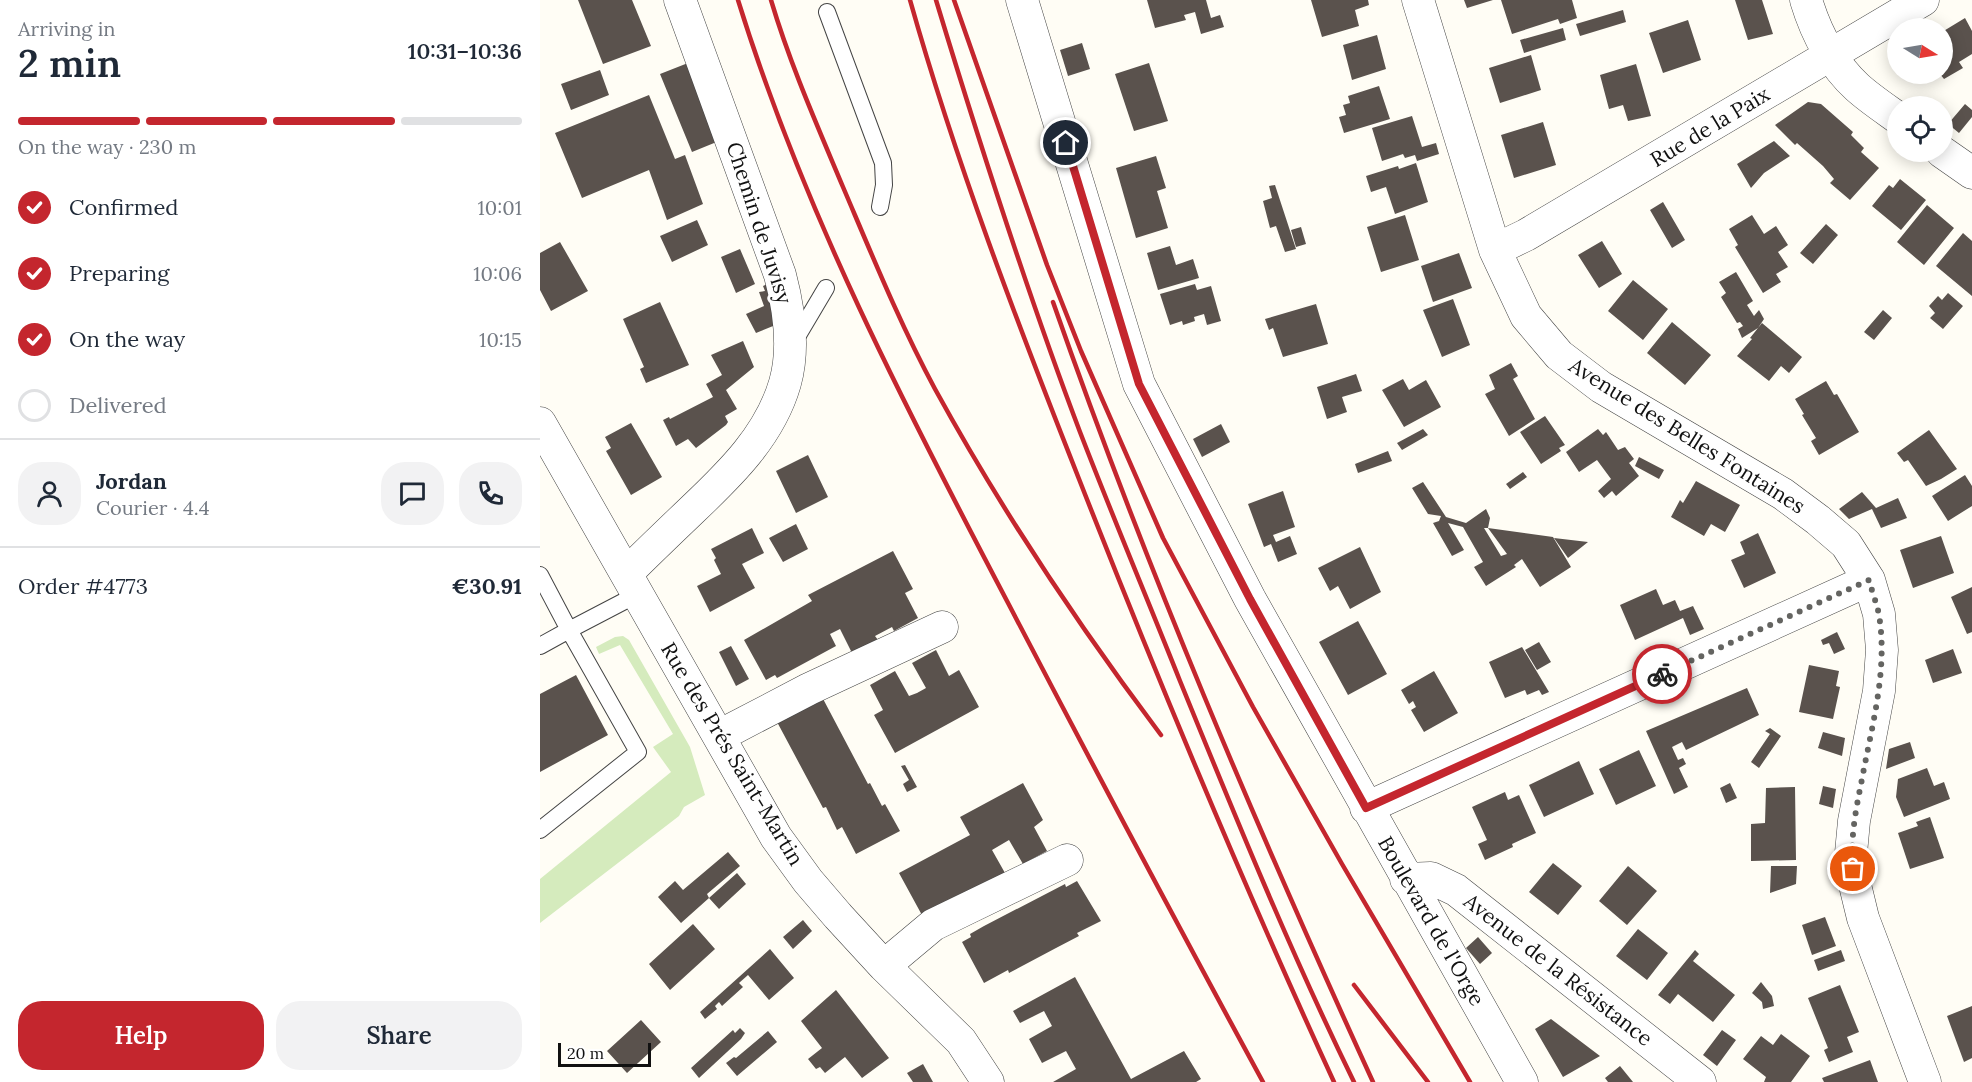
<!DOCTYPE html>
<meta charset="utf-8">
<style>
body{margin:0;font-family:Lora,serif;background:#f2f2f3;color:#1f2937;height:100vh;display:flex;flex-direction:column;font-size:22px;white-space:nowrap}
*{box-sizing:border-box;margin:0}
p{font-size:20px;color:#747a83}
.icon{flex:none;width:33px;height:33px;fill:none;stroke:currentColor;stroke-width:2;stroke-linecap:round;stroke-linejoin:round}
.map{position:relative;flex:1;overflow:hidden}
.details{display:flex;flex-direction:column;background:#fff;width:540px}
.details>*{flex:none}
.needle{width:39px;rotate:101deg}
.fabs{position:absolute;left:1347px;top:18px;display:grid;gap:12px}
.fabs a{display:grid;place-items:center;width:66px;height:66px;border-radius:50%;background:#fff;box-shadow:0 3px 15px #0003;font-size:30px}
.scale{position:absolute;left:18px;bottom:15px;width:93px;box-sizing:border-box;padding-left:6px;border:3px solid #111;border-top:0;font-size:16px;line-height:21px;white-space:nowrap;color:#111;-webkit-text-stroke:4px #fff;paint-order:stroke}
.pin{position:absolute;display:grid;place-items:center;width:51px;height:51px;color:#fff;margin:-26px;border:3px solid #fff;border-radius:50%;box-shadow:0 2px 6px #0007}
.courier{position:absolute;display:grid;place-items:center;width:60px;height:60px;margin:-30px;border:4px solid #c4262e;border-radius:50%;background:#fff;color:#222;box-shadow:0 2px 8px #0007}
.summary em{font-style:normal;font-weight:600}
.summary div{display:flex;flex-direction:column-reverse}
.summary{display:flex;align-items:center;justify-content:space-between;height:102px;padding:0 18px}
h1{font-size:39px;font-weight:600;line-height:45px}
.bar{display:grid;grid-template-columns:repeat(4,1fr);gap:9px 6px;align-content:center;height:72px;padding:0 18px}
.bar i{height:8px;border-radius:4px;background:#e0e1e3}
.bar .active{background:#c4262e}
.bar p{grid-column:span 4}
.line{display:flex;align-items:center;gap:15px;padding:0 18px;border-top:2px solid #e0e1e3}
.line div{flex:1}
.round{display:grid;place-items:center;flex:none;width:63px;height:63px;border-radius:24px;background:#f2f2f3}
ol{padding:0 18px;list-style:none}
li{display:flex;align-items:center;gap:18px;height:66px}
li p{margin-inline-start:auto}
li .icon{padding:6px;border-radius:50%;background:#c4262e;color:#fff;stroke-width:4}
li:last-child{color:#747a83}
li i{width:33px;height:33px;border:3px solid #e0e1e3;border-radius:50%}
.button{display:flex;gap:12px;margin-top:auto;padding:12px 18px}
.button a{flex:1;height:69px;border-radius:24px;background:#c4262e;color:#fff;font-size:24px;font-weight:600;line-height:69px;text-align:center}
.button a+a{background:#f2f2f3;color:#1f2937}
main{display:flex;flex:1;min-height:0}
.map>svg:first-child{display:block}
.green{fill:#d5ebbd}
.building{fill:#5a524d}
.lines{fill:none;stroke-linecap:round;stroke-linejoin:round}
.service-casing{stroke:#444;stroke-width:18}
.minor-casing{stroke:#444;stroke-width:33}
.service{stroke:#fff;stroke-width:16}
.minor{stroke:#fff;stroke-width:32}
.rail{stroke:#c4262e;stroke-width:4.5}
.done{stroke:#646461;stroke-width:6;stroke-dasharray:0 10.8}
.route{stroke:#c4262e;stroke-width:8}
.labels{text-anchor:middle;stroke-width:6;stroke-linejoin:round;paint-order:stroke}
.street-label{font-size:21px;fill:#111;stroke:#fff}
</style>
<main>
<section class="details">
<div class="summary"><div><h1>2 min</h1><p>Arriving in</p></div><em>10:31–10:36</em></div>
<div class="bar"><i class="active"></i><i class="active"></i><i class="active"></i><i></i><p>On the way · 230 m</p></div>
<ol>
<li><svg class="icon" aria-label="check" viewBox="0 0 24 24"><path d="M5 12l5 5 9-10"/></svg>Confirmed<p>10:01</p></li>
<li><svg class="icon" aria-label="check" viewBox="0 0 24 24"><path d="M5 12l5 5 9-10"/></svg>Preparing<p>10:06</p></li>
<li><svg class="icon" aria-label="check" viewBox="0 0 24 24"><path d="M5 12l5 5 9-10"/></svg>On the way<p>10:15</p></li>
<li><i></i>Delivered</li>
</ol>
<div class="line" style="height:108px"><a class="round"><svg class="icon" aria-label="person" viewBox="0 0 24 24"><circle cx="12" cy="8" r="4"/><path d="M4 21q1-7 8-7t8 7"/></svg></a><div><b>Jordan</b><p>Courier · 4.4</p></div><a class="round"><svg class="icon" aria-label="chat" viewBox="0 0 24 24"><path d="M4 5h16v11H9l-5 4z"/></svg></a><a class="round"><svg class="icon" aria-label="phone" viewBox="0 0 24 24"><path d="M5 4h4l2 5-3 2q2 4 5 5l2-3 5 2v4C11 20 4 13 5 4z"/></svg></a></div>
<div class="line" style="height:78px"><div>Order #4773</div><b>€30.91</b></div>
<div class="button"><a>Help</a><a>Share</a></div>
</section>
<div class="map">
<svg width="1432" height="1082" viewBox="0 0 1432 1082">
<rect width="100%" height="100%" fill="#fffdf5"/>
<path class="green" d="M 75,637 L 83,636 L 89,640 L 150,747 L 165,795 L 144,807 L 139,816 L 0,923 L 0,879 L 131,772 L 113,747 L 133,734 L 80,645 L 59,654 L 56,647 Z"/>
<path class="building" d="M 38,0 L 92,0 L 111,46 L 63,64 Z
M 607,0 L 666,0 L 671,18 L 680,15 L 684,27 L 661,34 L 655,12 L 644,15 L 646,20 L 615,28 Z
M 771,0 L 828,0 L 829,5 L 815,10 L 819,26 L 782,37 Z
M 924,0 L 953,0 L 927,8 Z
M 961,0 L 1032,0 L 1037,18 L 1020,24 L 1018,19 L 972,34 Z
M 1195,0 L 1222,0 L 1233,34 L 1208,40 Z
M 1083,10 L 1086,22 L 1040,36 L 1036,24 Z
M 1425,18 L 1432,31 L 1432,54 L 1419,62 L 1423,68 L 1404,79 L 1400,74 L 1402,74 L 1402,32 Z
M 1148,20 L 1161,60 L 1123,73 L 1109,33 Z
M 1023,28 L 1026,40 L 984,53 L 980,40 Z
M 837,35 L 846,69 L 812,80 L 803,45 Z
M 542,43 L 550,69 L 528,76 L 520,50 Z
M 991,55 L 1001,90 L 960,103 L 949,68 Z
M 148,63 L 179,141 L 152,152 L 120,74 Z
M 609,63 L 628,121 L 594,131 L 575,74 Z
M 1096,64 L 1111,116 L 1088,121 L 1083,105 L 1069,109 L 1060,75 Z
M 60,70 L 69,95 L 31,110 L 21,84 Z
M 839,86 L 850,119 L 804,133 L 799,117 L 806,115 L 803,105 L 810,103 L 808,96 Z
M 109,95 L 135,159 L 145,155 L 163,204 L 127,220 L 109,170 L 42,198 L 15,133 Z
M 1268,102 L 1281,104 L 1313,132 L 1311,135 L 1324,148 L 1321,152 L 1339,168 L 1310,200 L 1290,183 L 1294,179 L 1283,166 L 1257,143 L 1255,145 L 1235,125 Z
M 1425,104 L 1432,110 L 1432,117 L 1419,133 L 1408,124 Z
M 872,116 L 882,147 L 896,143 L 899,154 L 877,161 L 875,155 L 865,158 L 863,154 L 842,161 L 832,128 Z
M 1003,122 L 1016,165 L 974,178 L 961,135 Z
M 1234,141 L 1250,156 L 1224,173 L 1211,188 L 1197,164 Z
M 616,156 L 626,188 L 617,191 L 628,228 L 596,238 L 576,168 Z
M 876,163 L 888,202 L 855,214 L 846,187 L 831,192 L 826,176 L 858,166 L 859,169 Z
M 1360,179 L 1386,200 L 1361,230 L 1332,206 L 1349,185 L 1353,188 Z
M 735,185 L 756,249 L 745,252 L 736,226 L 730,228 L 723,201 L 732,198 L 729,186 Z
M 1123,202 L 1145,240 L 1132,248 L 1110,210 Z
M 1387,205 L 1414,228 L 1384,265 L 1357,242 Z
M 865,215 L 879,260 L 841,272 L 827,227 Z
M 1212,215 L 1224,234 L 1236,226 L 1248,245 L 1238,252 L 1248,267 L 1236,274 L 1241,282 L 1223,293 L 1195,247 L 1198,245 L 1189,229 Z
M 157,220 L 168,245 L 132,262 L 120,236 Z
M 1286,224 L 1298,235 L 1273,264 L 1260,253 Z
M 761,227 L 766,244 L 756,247 L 751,230 Z
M 1423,233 L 1432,241 L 1432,296 L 1396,266 Z
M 1062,241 L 1082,274 L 1059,288 L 1038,255 Z
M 20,242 L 48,291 L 11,311 L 0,290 L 0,253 Z
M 630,246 L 636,265 L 653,259 L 659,278 L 618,290 L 607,253 Z
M 200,249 L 215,284 L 196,293 L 181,257 Z
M 919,253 L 932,288 L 893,302 L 881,266 Z
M 1196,272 L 1213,301 L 1207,305 L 1214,316 L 1219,310 L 1224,319 L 1218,328 L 1202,338 L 1198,329 L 1203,326 L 1200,322 L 1197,323 L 1181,297 L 1186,293 L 1179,282 Z
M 1093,280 L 1128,309 L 1103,340 L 1068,311 Z
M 232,282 L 238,324 L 216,333 L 206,314 L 224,306 L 219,292 L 225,291 L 223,286 Z
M 655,284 L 657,290 L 671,286 L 681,321 L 667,325 L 664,314 L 654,317 L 655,321 L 643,325 L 642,321 L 630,325 L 620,294 Z
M 1408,293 L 1423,306 L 1403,329 L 1390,318 L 1395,313 L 1389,306 L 1398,296 L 1402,300 Z
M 913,299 L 930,345 L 902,357 L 883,310 Z
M 120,302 L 149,365 L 106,383 L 100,369 L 104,367 L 83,319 Z
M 776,304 L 788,344 L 743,357 L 733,328 L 729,330 L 725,319 Z
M 1343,310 L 1352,318 L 1334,340 L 1324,332 Z
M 1132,322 L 1171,355 L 1145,385 L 1107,353 Z
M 1222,323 L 1262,357 L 1249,373 L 1241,366 L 1229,381 L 1197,356 L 1212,339 L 1210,338 Z
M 203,341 L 214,367 L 186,390 L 197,409 L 185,416 L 188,422 L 186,425 L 156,448 L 148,439 L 136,446 L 123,420 L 129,417 L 130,419 L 173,397 L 166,384 L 182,375 L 171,355 Z
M 971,363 L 978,376 L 973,379 L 995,419 L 969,436 L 945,394 L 955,389 L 949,375 Z
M 816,374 L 822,391 L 802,397 L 807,412 L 787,419 L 777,387 Z
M 863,379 L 869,390 L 886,380 L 901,407 L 864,427 L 842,390 Z
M 1286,381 L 1294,395 L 1297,394 L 1319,432 L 1279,455 L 1271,441 L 1276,438 L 1262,415 L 1264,414 L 1255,399 Z
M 1005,416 L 1025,445 L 1019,448 L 1021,451 L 1001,464 L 980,432 Z
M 91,423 L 122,477 L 91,495 L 66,451 L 71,448 L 65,437 Z
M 681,424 L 690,442 L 662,457 L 653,439 Z
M 883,429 L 888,435 L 862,450 L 857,443 Z
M 1058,429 L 1063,435 L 1066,432 L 1078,450 L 1085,447 L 1094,459 L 1089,463 L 1099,476 L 1076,496 L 1072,491 L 1064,498 L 1058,491 L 1071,479 L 1057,460 L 1039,472 L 1026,452 Z
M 1389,430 L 1417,469 L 1401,479 L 1386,486 L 1368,460 L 1364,462 L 1357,453 Z
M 848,451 L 852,461 L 818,473 L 815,464 Z
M 268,455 L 288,497 L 256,513 L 236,471 Z
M 1099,457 L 1124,470 L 1119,479 L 1095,466 Z
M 983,472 L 987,477 L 970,489 L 966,484 Z
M 1425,475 L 1432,486 L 1432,506 L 1408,521 L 1392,496 Z
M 1156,481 L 1200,505 L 1185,532 L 1171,524 L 1164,536 L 1131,517 L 1140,500 L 1143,503 Z
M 883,482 L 906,517 L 926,523 L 946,509 L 950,518 L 948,528 L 944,528 L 961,556 L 967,554 L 948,528 L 1013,537 L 1031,567 L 1000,587 L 982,559 L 974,565 L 976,567 L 946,586 L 934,567 L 943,562 L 923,527 L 908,523 L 924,550 L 912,556 L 893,523 L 899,521 L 901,516 L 888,514 L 872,488 Z
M 743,491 L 755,527 L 733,535 L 736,542 L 750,536 L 757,554 L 738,562 L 731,544 L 724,547 L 708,504 Z
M 1322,492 L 1336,508 L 1358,498 L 1367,518 L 1341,528 L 1332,509 L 1309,519 L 1299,509 Z
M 256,524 L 268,549 L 243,562 L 229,538 Z
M 212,528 L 224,553 L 202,564 L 215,588 L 170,612 L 157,586 L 181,574 L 174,560 L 176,558 L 171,549 Z
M 1218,533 L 1236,573 L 1204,588 L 1191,560 L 1205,554 L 1200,542 Z
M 1401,536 L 1414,573 L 1373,588 L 1360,550 Z
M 1014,538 L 1048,542 L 1028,558 Z
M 820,547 L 841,592 L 810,609 L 798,586 L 790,591 L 778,568 Z
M 353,551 L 373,589 L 365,593 L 378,618 L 354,631 L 352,627 L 335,636 L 338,640 L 312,653 L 300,629 L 290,634 L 296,646 L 237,678 L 235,675 L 226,680 L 204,640 L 272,601 L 268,595 Z
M 1432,587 L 1432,632 L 1427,634 L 1411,597 Z
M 1116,589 L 1123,605 L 1135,600 L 1140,611 L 1153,606 L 1164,629 L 1150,635 L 1143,618 L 1095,640 L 1080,605 Z
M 818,621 L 847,674 L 808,695 L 779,642 Z
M 1297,632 L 1305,649 L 1294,654 L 1289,643 L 1283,645 L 1281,640 Z
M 999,642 L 1011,662 L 997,670 L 985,650 Z
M 191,646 L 209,679 L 196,686 L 179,652 Z
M 982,647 L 1009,692 L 1002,695 L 999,690 L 987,695 L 985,690 L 965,698 L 949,662 Z
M 1413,649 L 1422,673 L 1393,683 L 1385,660 Z
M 396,650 L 409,676 L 419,670 L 439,707 L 355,753 L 334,715 L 343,710 L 330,685 L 355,671 L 369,696 L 377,693 L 386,688 L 372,663 Z
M 1269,665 L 1299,671 L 1296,686 L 1300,687 L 1293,719 L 1259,712 Z
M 894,671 L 918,713 L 884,732 L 871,710 L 876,707 L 873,701 L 869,704 L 861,690 Z
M 36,675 L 68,735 L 0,772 L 0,694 Z
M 1207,688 L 1219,715 L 1146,750 L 1142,742 L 1132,747 L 1138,760 L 1143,758 L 1146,764 L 1139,768 L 1148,787 L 1134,794 L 1106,731 Z
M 281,695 L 328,784 L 330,783 L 342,806 L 345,804 L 360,831 L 316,854 L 302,827 L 297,830 L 286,807 L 283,808 L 236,720 Z
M 1230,728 L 1241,736 L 1219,768 L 1211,762 L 1230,734 L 1225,731 Z
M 1283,732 L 1305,738 L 1302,756 L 1278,748 Z
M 1370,742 L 1375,758 L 1346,769 L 1349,749 Z
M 1099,750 L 1116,786 L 1076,805 L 1059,769 Z
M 1039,761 L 1054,794 L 1004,817 L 989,785 Z
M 365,765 L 377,787 L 367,792 L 363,784 L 369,780 L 361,766 Z
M 1387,768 L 1394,786 L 1404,782 L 1410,799 L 1364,817 L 1356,797 L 1358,779 Z
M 483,783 L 503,820 L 494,827 L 507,851 L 483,864 L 469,840 L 452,850 L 465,873 L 383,917 L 359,873 L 430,835 L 420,817 Z
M 1190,783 L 1197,798 L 1186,803 L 1180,788 Z
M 1283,786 L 1296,789 L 1293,808 L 1279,804 Z
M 1255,787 L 1256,860 L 1211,861 L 1211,824 L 1225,823 L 1226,788 Z
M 965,792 L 968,800 L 979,795 L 996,833 L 972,844 L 973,847 L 945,860 L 938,844 L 947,840 L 932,807 Z
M 1390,817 L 1404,858 L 1370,869 L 1358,833 L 1378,826 L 1376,822 Z
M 188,852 L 200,866 L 167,894 L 169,898 L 141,923 L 118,897 L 135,881 L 143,890 Z
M 1013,863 L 1042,886 L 1018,915 L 989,892 Z
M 1088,866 L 1117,891 L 1087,925 L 1059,901 Z
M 1231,866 L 1257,866 L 1256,884 L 1230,893 Z
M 197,873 L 206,884 L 179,909 L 169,898 Z
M 537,881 L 561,921 L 537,933 L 539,936 L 516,948 L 469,973 L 468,970 L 444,983 L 422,942 L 431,937 L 430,934 L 444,926 L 525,884 L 526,887 Z
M 1285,917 L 1296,946 L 1272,955 L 1262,925 Z
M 263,920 L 272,931 L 253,949 L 243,937 Z
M 153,924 L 175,949 L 130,990 L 109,964 Z
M 1098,929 L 1128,953 L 1107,980 L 1076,956 Z
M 938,937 L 952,953 L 940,964 L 926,948 Z
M 230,949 L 254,978 L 229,1000 L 208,975 L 199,983 L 203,987 L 182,1006 L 179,1002 L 175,1006 L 177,1009 L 165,1019 L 160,1012 Z
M 1155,950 L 1159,954 L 1153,961 L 1195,995 L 1173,1022 L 1138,994 L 1130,1004 L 1118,995 Z
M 1301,950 L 1305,961 L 1278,971 L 1274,960 Z
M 535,977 L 591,1079 L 644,1051 L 661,1079 L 656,1082 L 513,1082 L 536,1069 L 526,1051 L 502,1063 L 489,1039 L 512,1026 L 504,1011 L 480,1023 L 473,1011 Z
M 1221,982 L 1232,996 L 1234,1006 L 1223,1009 L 1222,1002 L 1212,993 Z
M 1300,985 L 1319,1032 L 1307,1037 L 1313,1052 L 1289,1062 L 1284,1050 L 1288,1048 L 1268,998 Z
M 296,990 L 349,1058 L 322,1078 L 305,1057 L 285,1073 L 280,1067 L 276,1069 L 268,1059 L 282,1048 L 261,1021 Z
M 1432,1006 L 1432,1058 L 1424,1062 L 1407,1016 Z
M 1011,1019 L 1060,1056 L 1023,1077 L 995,1029 Z
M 101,1020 L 121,1042 L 87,1073 L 67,1051 Z
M 200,1028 L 205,1033 L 201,1039 L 159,1078 L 151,1068 L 193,1030 L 195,1033 Z
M 1182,1030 L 1196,1040 L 1177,1066 L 1163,1055 Z
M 228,1031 L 237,1042 L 197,1076 L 186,1063 L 194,1057 L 196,1058 Z
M 1241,1034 L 1270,1056 L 1251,1082 L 1224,1082 L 1226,1077 L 1203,1059 L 1221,1036 L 1233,1045 Z
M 1330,1060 L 1338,1082 L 1284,1082 L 1282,1078 Z
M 383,1064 L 393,1082 L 373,1082 L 367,1073 Z
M 1080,1066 L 1093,1082 L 1068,1082 L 1065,1078 Z"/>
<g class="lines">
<defs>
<path id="service" d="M 287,12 L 343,163 L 344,185 L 340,207
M 254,342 L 286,288
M 0,575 L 29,630 L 98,594
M 0,646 L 29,630 L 98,752 L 0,830"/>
<path id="minor" d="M 482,0 L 599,384 L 710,599 L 982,1082
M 878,0 L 955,250 L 986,316 L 1019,355 L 1061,387 L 1243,494 L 1278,520 L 1306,544 L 1329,580 L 1339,614 L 1342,650 L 1339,691 L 1314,821 L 1311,853 L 1315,885 L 1323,918 L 1385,1082
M 1266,0 C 1276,33 1291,63 1317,87 C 1329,98 1344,108 1358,118
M 1402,152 L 1432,173
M 955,250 L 986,235 L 1383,0
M 0,423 L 236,837 L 268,881 L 298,916 L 344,966 L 421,1041 L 448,1082
M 87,573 C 108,552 130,531 152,510 C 191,473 230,435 245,383 C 255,348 249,309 240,275 L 140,0
M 179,736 L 269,689 L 402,627
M 826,808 L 1329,580
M 866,879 L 891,878 L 916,890 L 1160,1082
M 344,966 L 393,925 L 527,860"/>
</defs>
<use href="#service" class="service-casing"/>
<use href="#minor" class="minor-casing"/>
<use href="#service" class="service"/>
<use href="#minor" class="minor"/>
<path class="rail" d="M 198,0 C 263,210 365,407 467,601 C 551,762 636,922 723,1082
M 231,0 C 250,64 277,125 303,187 C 332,255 360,324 395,389 C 462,511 538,625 621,735
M 370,0 C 416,163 477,322 539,479 C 619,683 703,884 794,1082
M 396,0 C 440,145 486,290 540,432 C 572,515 607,598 640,681 C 695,816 750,951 814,1082
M 414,0 L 507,265 L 541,351 L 623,538 L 713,707 L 802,864 L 930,1082
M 513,302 C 606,568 716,826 833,1082
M 814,985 L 888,1082"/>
</g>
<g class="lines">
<path class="done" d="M 1122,674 L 1329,580 C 1332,592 1337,604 1339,615 C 1348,670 1332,725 1322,779 C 1316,809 1310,838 1313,869"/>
<path class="route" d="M 526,143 L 599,384 L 710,599 L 826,808 L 1122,674"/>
</g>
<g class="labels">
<g class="street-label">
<text transform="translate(1170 127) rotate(-31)" y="7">Rue de la Paix</text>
<text transform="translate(219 223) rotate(72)" y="7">Chemin de Juvisy</text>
<text transform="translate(1147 436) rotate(32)" y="7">Avenue des Belles Fontaines</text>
<text transform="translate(192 754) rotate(59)" y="7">Rue des Prés Saint-Martin</text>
<text transform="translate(891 921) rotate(60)" y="7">Boulevard de l'Orge</text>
<text transform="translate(1018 970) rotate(38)" y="7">Avenue de la Résistance</text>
</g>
</g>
</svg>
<div class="fabs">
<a><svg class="needle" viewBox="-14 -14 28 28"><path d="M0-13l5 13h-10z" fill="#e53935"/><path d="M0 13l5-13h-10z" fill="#747a83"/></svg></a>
<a><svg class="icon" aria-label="locate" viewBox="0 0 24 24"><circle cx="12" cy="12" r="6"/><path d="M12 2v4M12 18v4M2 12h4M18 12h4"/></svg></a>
</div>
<div class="scale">20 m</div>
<div class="pin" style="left:1313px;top:869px;background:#ea580c"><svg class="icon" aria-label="bag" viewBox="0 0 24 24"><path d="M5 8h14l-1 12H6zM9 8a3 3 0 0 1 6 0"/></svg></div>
<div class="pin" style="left:526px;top:143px;background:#1f2937"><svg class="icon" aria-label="home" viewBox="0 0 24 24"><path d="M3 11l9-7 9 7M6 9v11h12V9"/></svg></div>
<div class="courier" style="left:1122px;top:674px"><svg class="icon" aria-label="bike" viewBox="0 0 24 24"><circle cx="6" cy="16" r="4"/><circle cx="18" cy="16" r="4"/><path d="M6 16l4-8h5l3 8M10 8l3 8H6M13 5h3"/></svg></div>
</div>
</main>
